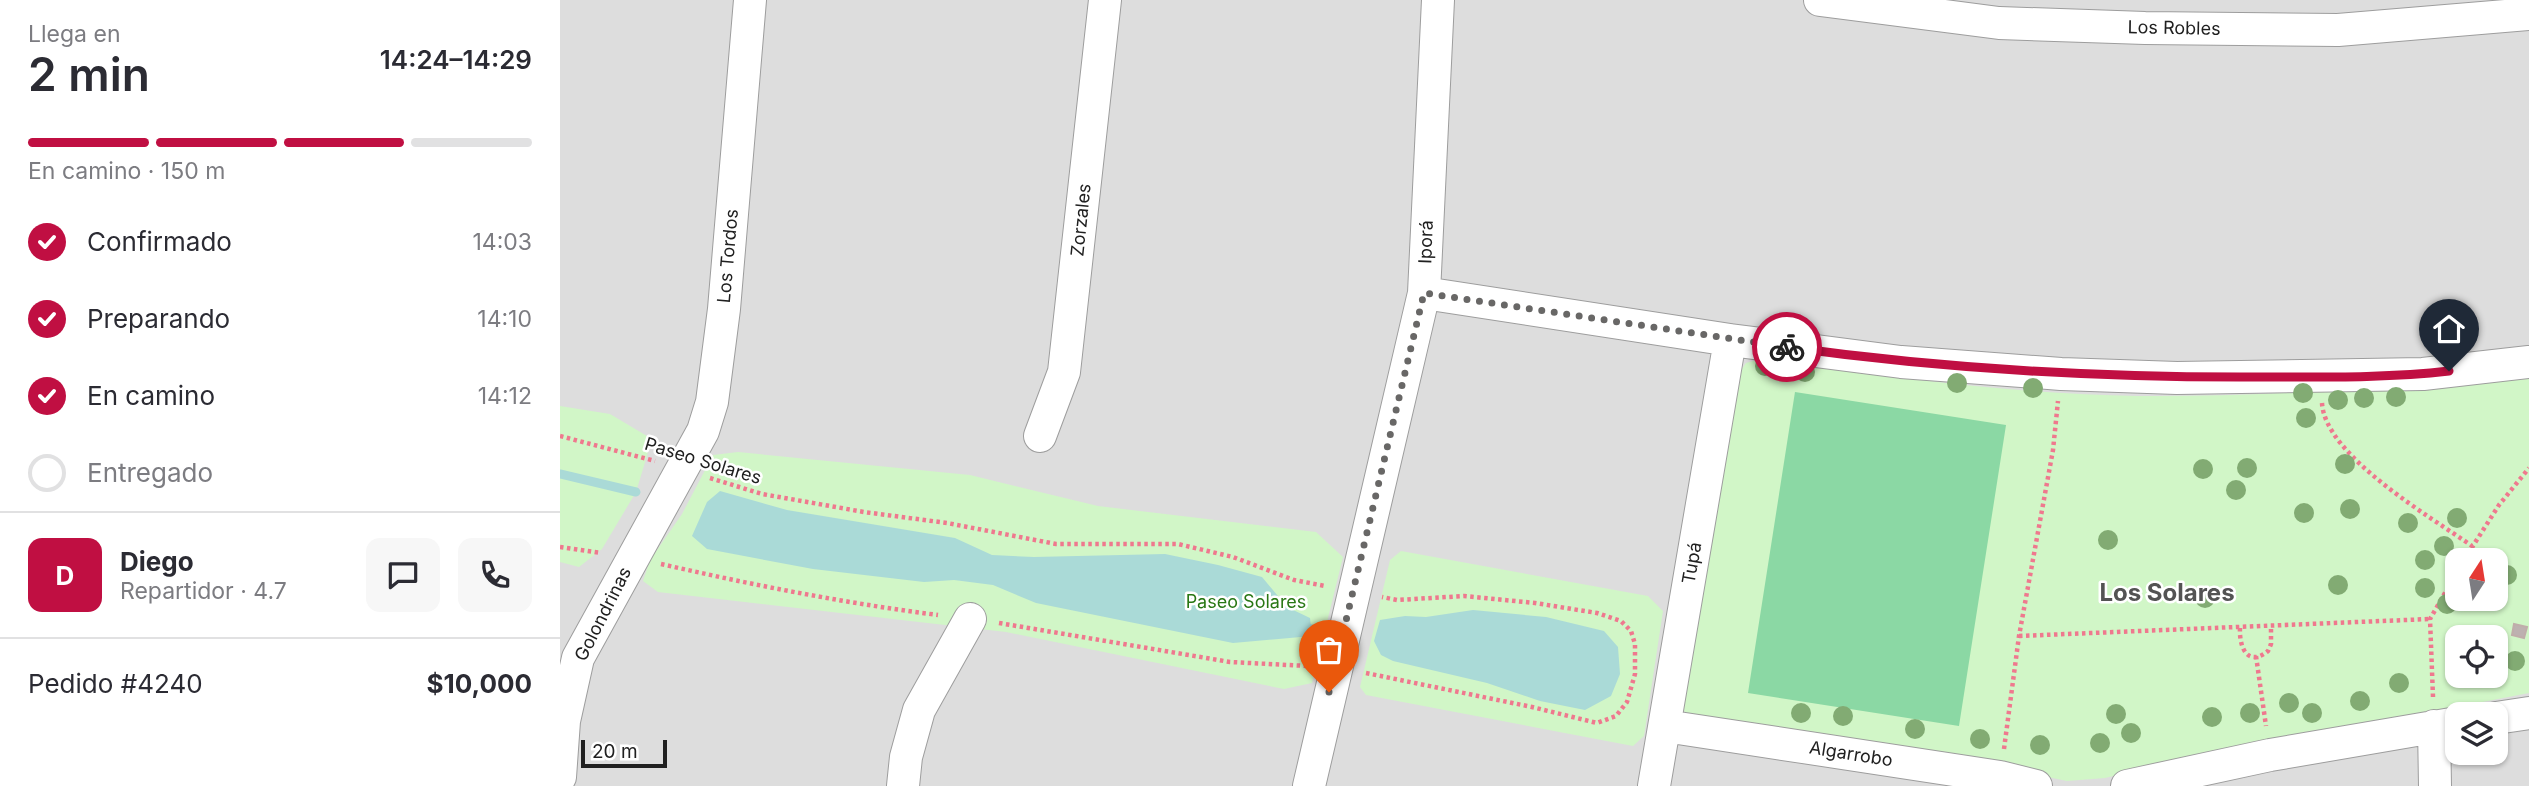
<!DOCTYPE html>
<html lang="es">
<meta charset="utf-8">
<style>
body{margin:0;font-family:Inter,sans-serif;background:#f7f7f7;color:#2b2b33;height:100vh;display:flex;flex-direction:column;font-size:26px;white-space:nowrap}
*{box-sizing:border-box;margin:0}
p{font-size:23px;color:#7c7c81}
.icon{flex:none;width:38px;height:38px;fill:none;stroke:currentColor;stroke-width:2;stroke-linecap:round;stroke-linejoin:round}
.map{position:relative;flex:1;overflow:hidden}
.details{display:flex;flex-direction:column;background:#fff;width:560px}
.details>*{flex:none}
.needle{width:46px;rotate:12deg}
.fabs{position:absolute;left:1885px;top:548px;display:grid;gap:14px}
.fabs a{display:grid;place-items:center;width:63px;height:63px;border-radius:14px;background:#fff;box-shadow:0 2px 5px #0004;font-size:35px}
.scale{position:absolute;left:21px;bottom:18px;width:86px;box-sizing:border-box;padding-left:7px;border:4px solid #202020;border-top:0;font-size:19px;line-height:24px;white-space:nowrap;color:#202020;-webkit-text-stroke:5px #fff;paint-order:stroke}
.pin{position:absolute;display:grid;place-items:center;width:60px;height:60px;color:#fff;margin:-72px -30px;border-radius:50% 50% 50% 0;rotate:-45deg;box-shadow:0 0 7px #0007}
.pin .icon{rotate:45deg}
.courier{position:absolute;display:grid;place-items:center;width:70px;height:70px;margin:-35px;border:5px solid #c00f42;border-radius:50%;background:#fff;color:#222;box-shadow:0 2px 9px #0007}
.headline em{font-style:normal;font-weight:600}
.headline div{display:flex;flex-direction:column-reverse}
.headline{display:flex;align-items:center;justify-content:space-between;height:119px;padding:0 28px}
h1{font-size:46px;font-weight:600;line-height:52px}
.bar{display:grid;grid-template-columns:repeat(4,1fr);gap:10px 7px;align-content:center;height:84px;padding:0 28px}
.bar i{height:9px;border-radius:5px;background:#e1e1e2}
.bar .current{background:#c00f42}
.bar p{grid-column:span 4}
.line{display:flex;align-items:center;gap:18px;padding:0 28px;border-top:2px solid #e1e1e2}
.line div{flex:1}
.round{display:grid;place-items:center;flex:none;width:74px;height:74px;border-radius:14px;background:#f7f7f7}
ol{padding:0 28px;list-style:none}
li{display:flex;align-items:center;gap:21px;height:77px}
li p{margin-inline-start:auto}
li .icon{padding:7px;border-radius:50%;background:#c00f42;color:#fff;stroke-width:4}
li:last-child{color:#7c7c81}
li i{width:38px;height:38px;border:4px solid #e1e1e2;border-radius:50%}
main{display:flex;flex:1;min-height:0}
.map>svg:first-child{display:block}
.residential{fill:#ddd;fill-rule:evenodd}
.park{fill:#d1f6c7;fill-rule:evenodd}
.pitch{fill:#8bd8a4}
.water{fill:#aadad7}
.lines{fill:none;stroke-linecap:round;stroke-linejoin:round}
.stream{stroke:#aadad7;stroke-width:9}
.building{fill:#bdb1b0;stroke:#c0adaa;stroke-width:2}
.minor-casing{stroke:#9d9d9d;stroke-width:34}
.path{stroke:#ef788e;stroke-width:4.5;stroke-dasharray:3.5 3.5;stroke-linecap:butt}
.minor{stroke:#fff;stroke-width:32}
.tree{fill:#82ab73}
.done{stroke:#686766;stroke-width:7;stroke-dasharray:0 12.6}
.route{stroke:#c00f42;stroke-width:9}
.labels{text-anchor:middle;stroke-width:5;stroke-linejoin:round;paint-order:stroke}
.street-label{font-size:18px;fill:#202020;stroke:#fff}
.park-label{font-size:18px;fill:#287714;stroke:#fff}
.district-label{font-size:24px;font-weight:bold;fill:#535353;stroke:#fff}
</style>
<main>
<section class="details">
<div class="headline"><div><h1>2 min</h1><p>Llega en</p></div><em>14:24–14:29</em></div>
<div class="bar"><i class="current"></i><i class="current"></i><i class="current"></i><i></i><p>En camino · 150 m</p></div>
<ol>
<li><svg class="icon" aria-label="check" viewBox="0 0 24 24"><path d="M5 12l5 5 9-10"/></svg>Confirmado<p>14:03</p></li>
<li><svg class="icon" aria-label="check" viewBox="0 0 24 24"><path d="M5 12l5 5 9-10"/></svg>Preparando<p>14:10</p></li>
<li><svg class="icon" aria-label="check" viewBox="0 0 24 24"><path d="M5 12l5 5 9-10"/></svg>En camino<p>14:12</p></li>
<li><i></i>Entregado</li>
</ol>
<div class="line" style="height:126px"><b class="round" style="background:#c00f42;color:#fff">D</b><div><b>Diego</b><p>Repartidor · 4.7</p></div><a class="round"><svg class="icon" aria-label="chat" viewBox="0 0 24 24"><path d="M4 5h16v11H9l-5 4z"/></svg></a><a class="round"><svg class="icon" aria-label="phone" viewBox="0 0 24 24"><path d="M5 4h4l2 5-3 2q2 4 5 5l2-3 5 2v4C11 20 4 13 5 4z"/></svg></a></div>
<div class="line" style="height:91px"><div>Pedido #4240</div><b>$10,000</b></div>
</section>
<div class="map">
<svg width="1969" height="786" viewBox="0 0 1969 786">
<rect width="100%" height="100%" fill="#efeae7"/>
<path class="residential" d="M 0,0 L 1969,0 L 1969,786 L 0,786 ZM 1897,560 L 1936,560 L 1936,598 L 1897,598 ZM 1897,637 L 1936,637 L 1936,676 L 1897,676 ZM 1897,714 L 1936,714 L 1936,752 L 1897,752 Z"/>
<path class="park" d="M 1203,358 C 1327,377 1452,394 1577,396 C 1708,397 1839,387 1969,375 L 1969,693 L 1613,762 L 1545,778 L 1507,781 L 1416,762 L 1132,719 L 1123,710 L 1175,379 L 1186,363 ZM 1897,560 L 1936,560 L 1936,598 L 1897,598 ZM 1897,637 L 1936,637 L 1936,676 L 1897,676 Z
M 0,406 L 50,414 L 92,439 L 76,492 L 42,549 L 19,567 L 0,562 Z
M 178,452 L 410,475 L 538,506 L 756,532 L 783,557 L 752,683 L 724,689 L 446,632 L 98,592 L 83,581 L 90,560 L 122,514 L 153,455 Z
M 841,551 L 1088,596 L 1103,611 L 1084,736 L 1073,746 L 806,695 L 800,687 L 830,560 Z"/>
<path class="pitch" d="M 1235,392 L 1446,425 L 1399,726 L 1188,693 Z"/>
<path class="water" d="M 160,491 L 227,510 L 395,538 L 432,555 L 474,557 L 605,554 L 658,565 L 702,577 L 727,607 L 750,618 L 752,636 L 673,643 L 476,603 L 433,585 L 394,580 L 364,582 L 253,569 L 147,549 L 132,536 L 147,502 Z
M 913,610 L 986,617 L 1044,631 L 1058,647 L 1060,674 L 1051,696 L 1025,710 L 980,701 L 927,683 L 833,661 L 821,655 L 814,641 L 820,620 L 845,616 L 866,617 Z"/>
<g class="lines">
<path class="stream" d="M 0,474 L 76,492
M 741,627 L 762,631"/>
</g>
<path class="building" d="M 1954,624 L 1967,627 L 1964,638 L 1952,635 Z"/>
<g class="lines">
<defs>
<path id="minor" d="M 1260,0 L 1439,23 L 1585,28 L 1778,30 L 1969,14
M 864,293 L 1170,340 L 1341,362 L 1501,374 L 1617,378 L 1863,374 L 1969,362
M 480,436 L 504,372 L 545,0
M 1936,718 L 1969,713
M 1105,726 L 1440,777 L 1476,786
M 1874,726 L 1875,786
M 0,777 L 4,721 L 18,658 L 143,431 L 152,402 L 164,309 L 190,0
M 343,786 L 346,757 L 359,710 L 410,619
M 749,786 L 864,293 L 878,0
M 1094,786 L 1170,340
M 1567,786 L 1710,755 L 1897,723"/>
</defs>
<use href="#minor" class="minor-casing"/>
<path class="path" d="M 1762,403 C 1765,456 1871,517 1912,546
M 0,436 L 95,461
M 150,478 L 202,494 L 304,512 L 387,523 L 496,544 L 618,544 L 673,557 L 734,580 L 765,586
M 0,547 L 41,553
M 1904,560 L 1939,505 L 1969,468
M 101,564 C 193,585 284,603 378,615
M 439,623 L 670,662 L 748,666
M 1680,628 C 1679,646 1687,668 1708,651 L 1711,644 L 1711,626
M 1459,636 L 1870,619
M 1696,656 L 1706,726
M 806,673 L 972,707 L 1037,723 L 1056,716 L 1067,702 L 1075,674 L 1075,644 L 1071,631 L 1061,621 L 1037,613 L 975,603 L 904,596 L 837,600 L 822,597
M 1873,697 L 1870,619 L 1897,572
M 1444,749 L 1459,636 L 1493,450 L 1498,401"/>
<use href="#minor" class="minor"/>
</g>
<g class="tree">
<circle cx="1205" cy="366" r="10"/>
<circle cx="1245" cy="372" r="10"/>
<circle cx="1397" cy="383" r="10"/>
<circle cx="1473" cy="388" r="10"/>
<circle cx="1743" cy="393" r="10"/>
<circle cx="1836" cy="397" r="10"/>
<circle cx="1804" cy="398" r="10"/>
<circle cx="1778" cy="400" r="10"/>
<circle cx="1746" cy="418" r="10"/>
<circle cx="1785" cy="464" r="10"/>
<circle cx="1687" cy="468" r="10"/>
<circle cx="1643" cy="469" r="10"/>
<circle cx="1676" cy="490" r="10"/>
<circle cx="1790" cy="509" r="10"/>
<circle cx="1744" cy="513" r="10"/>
<circle cx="1897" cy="518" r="10"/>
<circle cx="1848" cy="523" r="10"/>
<circle cx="1548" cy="540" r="10"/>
<circle cx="1884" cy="546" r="10"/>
<circle cx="1865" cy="560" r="10"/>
<circle cx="1947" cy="575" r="10"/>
<circle cx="1778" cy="585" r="10"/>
<circle cx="1865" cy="588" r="10"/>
<circle cx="1645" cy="598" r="10"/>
<circle cx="1887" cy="604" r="10"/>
<circle cx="1955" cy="661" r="10"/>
<circle cx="1839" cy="683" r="10"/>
<circle cx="1800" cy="701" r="10"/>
<circle cx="1729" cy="703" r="10"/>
<circle cx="1241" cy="713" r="10"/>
<circle cx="1690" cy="713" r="10"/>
<circle cx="1752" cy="713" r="10"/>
<circle cx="1556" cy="714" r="10"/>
<circle cx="1283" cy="716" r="10"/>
<circle cx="1652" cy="717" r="10"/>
<circle cx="1355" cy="729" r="10"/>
<circle cx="1571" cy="733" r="10"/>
<circle cx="1420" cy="739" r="10"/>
<circle cx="1540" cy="743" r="10"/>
<circle cx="1480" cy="745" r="10"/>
</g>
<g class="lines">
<path class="done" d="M 769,692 L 864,293 L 1227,347"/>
<path class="route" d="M 1227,347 C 1385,369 1543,378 1703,377 C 1765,377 1828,378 1889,371"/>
</g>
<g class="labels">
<g class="street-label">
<text transform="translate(1614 28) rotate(1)" y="6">Los Robles</text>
<text transform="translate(521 220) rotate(-84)" y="6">Zorzales</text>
<text transform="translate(866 242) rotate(-88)" y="6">Iporá</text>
<text transform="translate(168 256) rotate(-85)" y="6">Los Tordos</text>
<text transform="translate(143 461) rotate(17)" y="6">Paseo Solares</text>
<text transform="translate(1132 563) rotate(-80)" y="6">Tupá</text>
<text transform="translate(43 614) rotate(-63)" y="6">Golondrinas</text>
<text transform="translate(1291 754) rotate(9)" y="6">Algarrobo</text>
</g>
<g class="park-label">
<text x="686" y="608">Paseo Solares</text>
</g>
<g class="district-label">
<text x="1607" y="601">Los Solares</text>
</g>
</g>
</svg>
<div class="fabs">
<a><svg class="needle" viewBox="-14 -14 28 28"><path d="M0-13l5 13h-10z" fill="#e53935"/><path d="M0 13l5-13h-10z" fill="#7c7c81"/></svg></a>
<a><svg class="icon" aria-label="locate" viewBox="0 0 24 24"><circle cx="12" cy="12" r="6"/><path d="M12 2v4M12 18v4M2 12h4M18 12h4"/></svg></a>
<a><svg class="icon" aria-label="layers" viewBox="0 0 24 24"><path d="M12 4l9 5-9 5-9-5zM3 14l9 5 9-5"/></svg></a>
</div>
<div class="scale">20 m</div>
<div class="pin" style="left:769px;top:692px;background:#ea580c"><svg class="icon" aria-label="bag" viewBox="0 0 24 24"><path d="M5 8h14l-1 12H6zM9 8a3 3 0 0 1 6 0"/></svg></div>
<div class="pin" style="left:1889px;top:371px;background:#1f2937"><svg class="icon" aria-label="home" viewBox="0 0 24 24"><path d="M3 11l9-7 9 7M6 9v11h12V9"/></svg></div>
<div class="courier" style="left:1227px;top:347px"><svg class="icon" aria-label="bike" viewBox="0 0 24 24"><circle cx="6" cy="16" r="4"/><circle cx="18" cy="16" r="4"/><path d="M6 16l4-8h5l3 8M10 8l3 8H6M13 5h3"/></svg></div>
</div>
</main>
